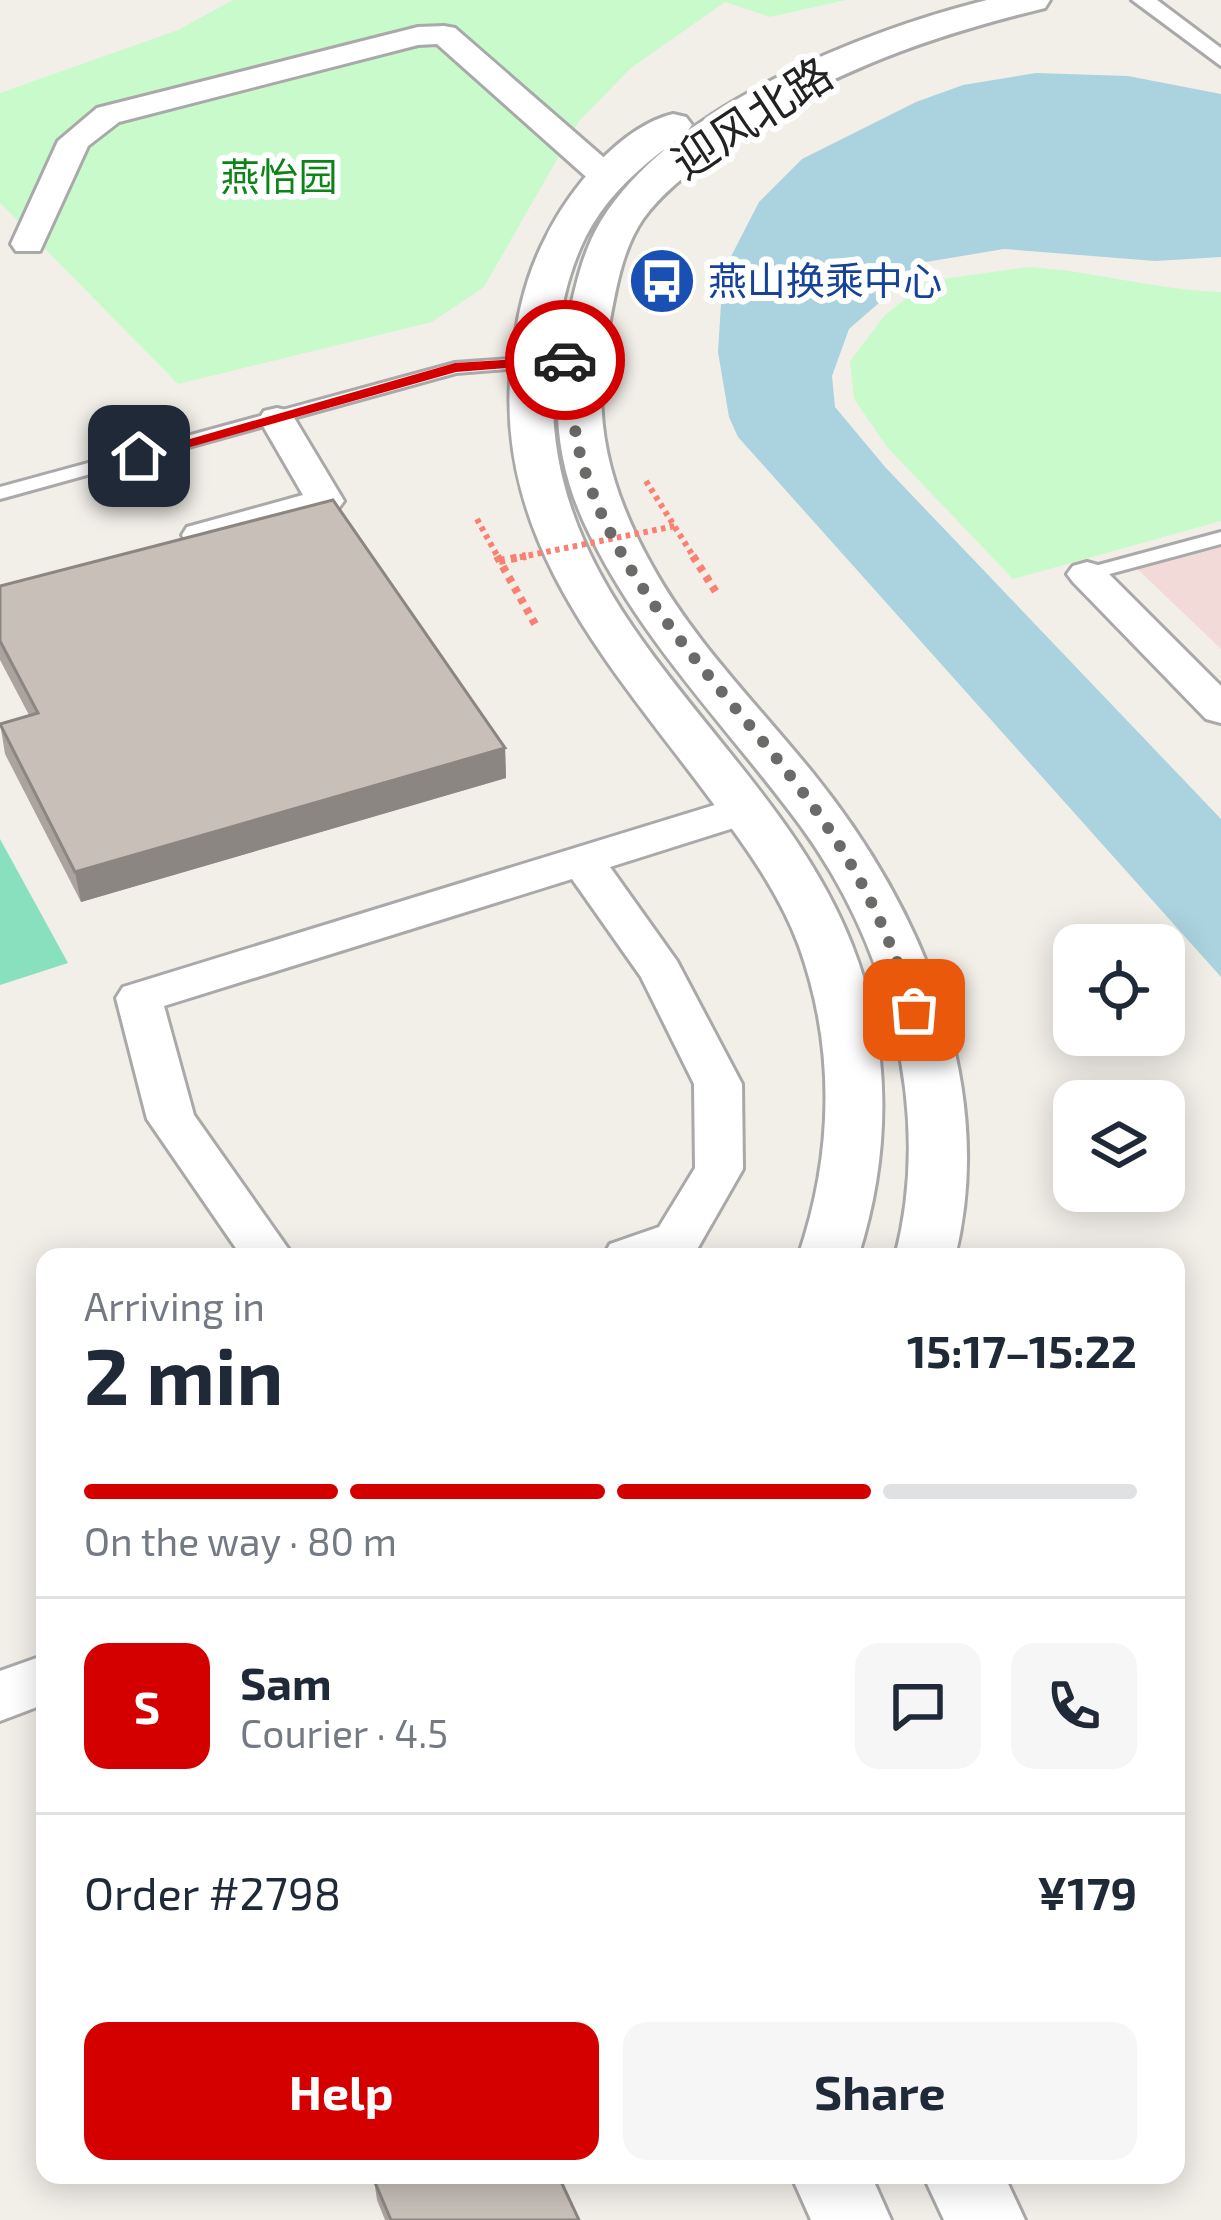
<!DOCTYPE html>
<meta charset="utf-8">
<style>
body{margin:0;font-family:"Exo 2","Noto Sans SC",sans-serif;background:#f6f6f7;color:#1f2937;height:100vh;display:flex;flex-direction:column;font-size:45px;white-space:nowrap}
*{box-sizing:border-box;margin:0}
p{font-size:39px;color:#747a83}
.icon{flex:none;width:66px;height:66px;fill:none;stroke:currentColor;stroke-width:2;stroke-linecap:round;stroke-linejoin:round}
.map{position:relative;flex:1;overflow:hidden}
.drawer{position:absolute;left:36px;top:1248px;width:1149px;height:936px;display:flex;flex-direction:column;background:#fff;border-radius:24px;box-shadow:0 6px 30px #0003}
.drawer>*{flex:none}
.controls{position:absolute;left:1053px;top:924px;display:grid;gap:24px}
.controls a{display:grid;place-items:center;width:132px;height:132px;border-radius:24px;background:#fff;box-shadow:0 6px 30px #0003;font-size:60px}
.pin{position:absolute;display:grid;place-items:center;width:102px;height:102px;color:#fff;margin:-51px;border-radius:24px;box-shadow:0 6px 18px #0006}
.courier{position:absolute;display:grid;place-items:center;width:120px;height:120px;margin:-60px;border:9px solid #d40000;border-radius:50%;background:#fff;color:#222;box-shadow:0 3px 15px #0007}
.head em{font-style:normal;font-weight:700}
.head div{display:flex;flex-direction:column-reverse}
.head{display:flex;align-items:center;justify-content:space-between;height:204px;padding:0 48px}
h1{font-size:78px;font-weight:700;line-height:90px}
.bar{display:grid;grid-template-columns:repeat(4,1fr);gap:18px 12px;align-content:center;height:144px;padding:0 48px}
.bar i{height:15px;border-radius:9px;background:#e0e1e3}
.bar .current{background:#d40000}
.bar p{grid-column:span 4}
.line{display:flex;align-items:center;gap:30px;padding:0 48px;border-top:3px solid #e0e1e3}
.line div{flex:1}
.round{display:grid;place-items:center;flex:none;width:126px;height:126px;border-radius:24px;background:#f6f6f7}
.cta{display:flex;gap:24px;margin-top:auto;padding:24px 48px}
.cta a{flex:1;height:138px;border-radius:24px;background:#d40000;color:#fff;font-size:48px;font-weight:700;line-height:138px;text-align:center}
.cta a+a{background:#f6f6f7;color:#1f2937}
.map>svg:first-child{display:block}
.commercial{fill:#f2dad9}
.park{fill:#c8facc}
.pitch{fill:#88e0be}
.water{fill:#aad3df}
.lines{fill:none;stroke-linecap:round;stroke-linejoin:round}
.service-casing{stroke:#a9a9a9;stroke-width:6}
.pedestrian-casing{stroke:#a9a9a9;stroke-width:6}
.minor-casing{stroke:#a9a9a9;stroke-width:6}
.tertiary-casing{stroke:#a9a9a9;stroke-width:6}
.path-far1{stroke:#fa8072;stroke-width:6;stroke-dasharray:4.5 4.5;stroke-linecap:butt}
.path{stroke:#fa8072;stroke-width:8;stroke-dasharray:6 6;stroke-linecap:butt}
.service{fill:#fff;fill-rule:evenodd}
.pedestrian{fill:#fff;fill-rule:evenodd}
.minor{fill:#fff;fill-rule:evenodd}
.tertiary{fill:#fff;fill-rule:evenodd}
.path-bridge-far1{stroke:#fa8072;stroke-width:6;stroke-dasharray:4.5 4.5;stroke-linecap:butt}
.path-bridge{stroke:#fa8072;stroke-width:8;stroke-dasharray:6 6;stroke-linecap:butt}
.wall{fill:#aba49e}
.shaded-wall{fill:#8b8681}
.building{fill:#c7bfb8;stroke:#8b8681;stroke-width:3}
.route{fill:#d40000}
.done{stroke:#6b6a68;stroke-width:12;stroke-dasharray:0 21.6}
.labels{text-anchor:middle;stroke-width:12;stroke-linejoin:round;paint-order:stroke}
.far-park-label{font-size:39px;fill:#0c8416;stroke:#fff}
.far-transit-label{font-size:39px;fill:#164399;stroke:#fff;text-anchor:start}
.street-label{font-size:45px;fill:#222;stroke:#fff}
</style>
<div class="map">
<svg width="1221" height="2220" viewBox="0 0 1221 2220">
<rect width="100%" height="100%" fill="#f2efe9"/>
<path class="commercial" d="M 1221,537 L 1221,649 L 1130,562 Z"/>
<path class="park" d="M 233,0 L 846,0 L 770,17 L 725,2 L 631,68 L 579,121 L 484,287 L 432,322 L 178,384 L 0,203 L 0,93 L 178,30 Z
M 1029,267 C 1094,271 1156,290 1221,292 L 1221,521 L 1013,579 L 887,447 L 854,399 L 850,361 L 885,315 L 928,281 Z"/>
<path class="pitch" d="M 0,839 L 68,963 L 0,985 Z"/>
<path class="water" d="M 1036,73 L 1128,76 L 1221,94 L 1221,257 L 1155,261 L 1004,249 L 926,262 L 849,329 L 832,376 L 835,407 L 886,468 L 1221,819 L 1221,977 L 738,437 L 729,417 L 718,352 L 723,272 L 759,202 L 802,159 L 916,102 L 963,85 Z"/>
<g class="lines">
<defs>
<path id="service" d="M 579,354 L 588,359 L 585,363 L 456,373 L 0,499 L 0,487 L 455,363 Z
M 1221,532 L 1221,544 L 1087,580 L 1077,574 L 1080,570 Z"/>
<path id="pedestrian" d="M 1132,0 L 1157,0 L 1221,48 L 1221,66 Z"/>
<path id="minor" d="M 444,26 L 455,28 L 617,169 L 621,176 L 617,183 L 593,183 L 437,44 L 418,45 L 119,122 L 88,146 L 40,251 L 16,251 L 11,244 L 58,141 L 97,108 L 418,27 Z
M 277,408 L 290,411 L 344,501 L 338,509 L 201,547 L 187,543 L 182,535 L 187,527 L 303,495 L 259,419 L 264,411 Z
M 1087,562 L 1101,566 L 1221,686 L 1221,723 L 1206,719 L 1073,582 L 1067,574 L 1073,566 Z
M 744,796 L 759,800 L 766,810 L 759,820 L 610,867 L 677,961 L 742,1084 L 743,1169 L 695,1253 L 603,1257 L 610,1244 L 659,1227 L 695,1168 L 694,1084 L 641,977 L 572,879 L 164,1006 L 194,1115 L 294,1257 L 242,1257 L 147,1119 L 116,998 L 123,987 Z
M 45,1655 L 45,1704 L 0,1721 L 0,1671 Z"/>
<path id="tertiary" d="M 987,0 L 1050,0 L 1045,8 C 923,38 808,78 709,157 C 686,175 660,195 643,219 C 621,251 615,294 608,331 C 590,417 609,488 651,564 C 693,641 757,704 812,772 C 920,905 998,1084 955,1257 L 895,1257 C 933,1113 889,948 802,828 C 730,730 644,645 590,535 C 555,465 550,399 567,324 C 575,289 582,252 601,221 C 671,107 862,31 987,0 Z
M 673,114 L 686,117 L 692,125 C 683,138 670,145 658,154 C 629,177 603,203 586,236 C 565,278 558,321 554,368 C 534,616 771,737 852,945 C 892,1046 891,1154 858,1257 L 798,1257 C 833,1155 836,1049 799,946 C 780,895 748,850 716,807 C 617,672 494,547 511,368 C 516,321 524,279 546,237 C 569,190 620,127 673,114 Z
M 791,2175 L 871,2175 L 891,2220 L 811,2220 Z
M 923,2175 L 1004,2175 L 1025,2220 L 944,2220 Z"/>
</defs>
<use href="#service" class="service-casing"/>
<use href="#pedestrian" class="pedestrian-casing"/>
<use href="#minor" class="minor-casing"/>
<use href="#tertiary" class="tertiary-casing"/>
<path class="path-far1" d="M 646,481 L 695,559
M 477,519 L 499,559"/>
<path class="path" d="M 497,556 L 535,624
M 693,556 L 716,592"/>
<use href="#service" class="service"/>
<use href="#pedestrian" class="pedestrian"/>
<use href="#minor" class="minor"/>
<use href="#tertiary" class="tertiary"/>
<path class="path-bridge-far1" d="M 511,559 L 675,526"/>
<path class="path-bridge" d="M 499,561 L 526,556"/>
</g>
<path class="wall" d="M 0,586 L 505,748 L 506,778 L 81,902 L 5,754 L 0,723 L 29,715 L 0,660 Z
M 374,2180 L 579,2220 L 385,2220 L 377,2200 Z"/>
<path class="shaded-wall" d="M 505,748 L 506,778 L 81,902 L 75,872 Z"/>
<path class="building" d="M 333,500 L 505,748 L 75,872 L 0,724 L 38,713 L 0,641 L 0,586 Z
M 385,2175 L 558,2175 L 579,2220 L 391,2220 L 374,2180 Z"/>
<path class="route" d="M 565,356 L 570,363 L 456,372 L 144,460 L 131,456 L 455,363 Z"/>
<g class="lines">
<path class="done" d="M 565,360 L 579,359 C 575,388 571,422 579,450 C 616,597 742,701 824,822 C 865,881 892,942 914,1010"/>
</g>
<defs>
<symbol id="bus-disc" viewBox="-11 -11 22 22"><circle r="9.5" fill="#1a4fb4" stroke="#fff"/><path d="M-5-6H5V4H4V6H2V4H-2V6H-4V4H-5ZM-3.5-4V0h7V-4ZM-3.5 1.2v1.5H-2V1.2ZM2 1.2v1.5H3.5V1.2Z" fill="#fff"/></symbol>
</defs>
<g fill-rule="evenodd">
<use href="#bus-disc" x="624" y="243" width="76" height="76"/>
</g>
<g class="labels">
<g class="far-park-label">
<text x="279" y="191">燕怡园</text>
</g>
<g class="far-transit-label">
<text x="708" y="295">燕山换乘中心</text>
</g>
<g class="street-label">
<text transform="translate(752 118) rotate(-33)" y="16">迎风北路</text>
</g>
</g>
</svg>
<div class="controls">
<a><svg class="icon" aria-label="locate" viewBox="0 0 24 24"><circle cx="12" cy="12" r="6"/><path d="M12 2v4M12 18v4M2 12h4M18 12h4"/></svg></a>
<a><svg class="icon" aria-label="layers" viewBox="0 0 24 24"><path d="M12 4l9 5-9 5-9-5zM3 14l9 5 9-5"/></svg></a>
</div>
<div class="pin" style="left:914px;top:1010px;background:#ea580c"><svg class="icon" aria-label="bag" viewBox="0 0 24 24"><path d="M5 8h14l-1 12H6zM9 8a3 3 0 0 1 6 0"/></svg></div>
<div class="pin" style="left:139px;top:456px;background:#1f2937"><svg class="icon" aria-label="home" viewBox="0 0 24 24"><path d="M3 11l9-7 9 7M6 9v11h12V9"/></svg></div>
<div class="courier" style="left:565px;top:360px"><svg class="icon" aria-label="car" viewBox="0 0 24 24"><path d="M5 17H2v-5l4-1 3-4h7l3 4 3 1v5h-3M9 17h6M6 11h13"/><circle cx="7" cy="17" r="2"/><circle cx="17" cy="17" r="2"/></svg></div>
<section class="drawer">
<div class="head"><div><h1>2 min</h1><p>Arriving in</p></div><em>15:17–15:22</em></div>
<div class="bar"><i class="current"></i><i class="current"></i><i class="current"></i><i></i><p>On the way · 80 m</p></div>
<div class="line" style="height:216px"><b class="round" style="background:#d40000;color:#fff">S</b><div><b>Sam</b><p>Courier · 4.5</p></div><a class="round"><svg class="icon" aria-label="chat" viewBox="0 0 24 24"><path d="M4 5h16v11H9l-5 4z"/></svg></a><a class="round"><svg class="icon" aria-label="phone" viewBox="0 0 24 24"><path d="M5 4h4l2 5-3 2q2 4 5 5l2-3 5 2v4C11 20 4 13 5 4z"/></svg></a></div>
<div class="line" style="height:156px"><div>Order #2798</div><b>¥179</b></div>
<div class="cta"><a>Help</a><a>Share</a></div>
</section>
</div>
